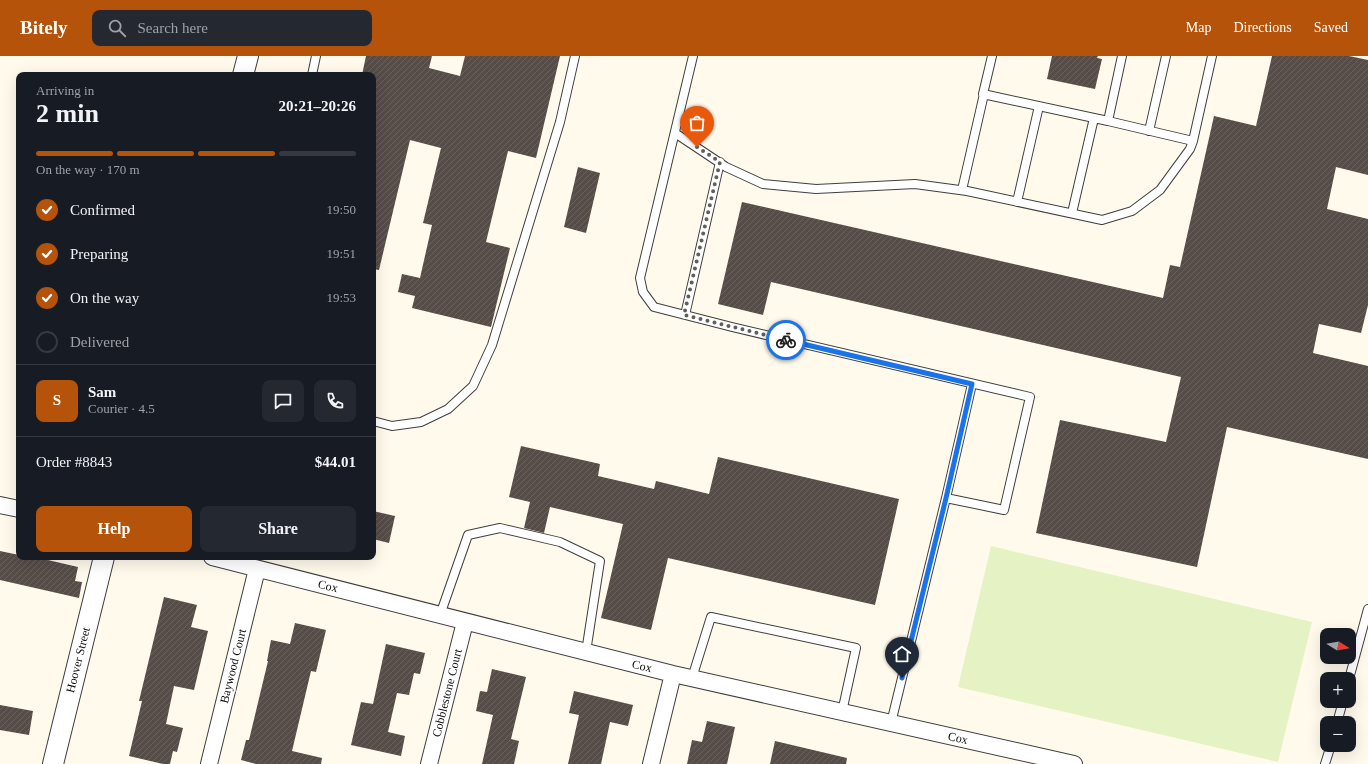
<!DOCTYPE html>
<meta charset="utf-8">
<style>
body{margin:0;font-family:Georgia,serif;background:#242831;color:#f1f3f6;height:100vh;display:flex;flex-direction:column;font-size:15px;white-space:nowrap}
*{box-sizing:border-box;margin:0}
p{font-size:13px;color:#9ea1a6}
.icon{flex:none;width:22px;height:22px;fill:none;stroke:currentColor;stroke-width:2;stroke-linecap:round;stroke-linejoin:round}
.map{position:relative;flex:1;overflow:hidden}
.side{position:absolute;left:16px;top:16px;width:360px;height:488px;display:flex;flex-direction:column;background:#171b24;border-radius:8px;box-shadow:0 4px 16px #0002}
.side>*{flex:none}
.needle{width:26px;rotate:101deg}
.tools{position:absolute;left:1320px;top:572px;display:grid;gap:8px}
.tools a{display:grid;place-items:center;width:36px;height:36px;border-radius:8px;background:#171b24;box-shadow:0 4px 16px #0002;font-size:20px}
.pin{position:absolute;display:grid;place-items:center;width:34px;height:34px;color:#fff;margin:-41px -17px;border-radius:50% 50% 50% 0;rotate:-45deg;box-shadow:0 0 4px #0007}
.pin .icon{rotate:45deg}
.courier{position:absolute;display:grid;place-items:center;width:40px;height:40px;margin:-20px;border:3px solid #1a73e8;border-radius:50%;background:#fff;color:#222;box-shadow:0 1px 5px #0007}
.overview em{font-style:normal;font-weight:700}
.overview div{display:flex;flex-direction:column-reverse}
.overview{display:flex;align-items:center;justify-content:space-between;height:68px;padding:0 20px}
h1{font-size:26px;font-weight:700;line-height:30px}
.bar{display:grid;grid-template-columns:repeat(4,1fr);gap:6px 4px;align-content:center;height:48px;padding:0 20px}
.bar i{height:5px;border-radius:3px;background:#363941}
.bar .selected{background:#b45309}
.bar p{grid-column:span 4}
.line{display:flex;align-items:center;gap:10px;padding:0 20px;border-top:1px solid #363941}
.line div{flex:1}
.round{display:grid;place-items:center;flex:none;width:42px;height:42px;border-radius:8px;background:#242831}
ol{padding:0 20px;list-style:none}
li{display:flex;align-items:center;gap:12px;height:44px}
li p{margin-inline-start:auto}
li .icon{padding:4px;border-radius:50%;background:#b45309;color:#fff;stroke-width:4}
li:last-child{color:#9ea1a6}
li i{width:22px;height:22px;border:2px solid #363941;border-radius:50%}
.cta{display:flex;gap:8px;margin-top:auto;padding:8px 20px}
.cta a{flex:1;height:46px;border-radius:8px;background:#b45309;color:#fff;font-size:16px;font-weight:700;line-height:46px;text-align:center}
.cta a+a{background:#242831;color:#f1f3f6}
header{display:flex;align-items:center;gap:24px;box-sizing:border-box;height:56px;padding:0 20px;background:#b45309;color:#fff}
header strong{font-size:19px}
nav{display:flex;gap:22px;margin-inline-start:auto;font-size:14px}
.search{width:280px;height:36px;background:#242831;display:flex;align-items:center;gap:10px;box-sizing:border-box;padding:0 14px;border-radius:8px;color:#9ea1a6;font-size:15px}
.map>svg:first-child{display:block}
.pitch{fill:#e5f3c4}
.building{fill:url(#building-hatch)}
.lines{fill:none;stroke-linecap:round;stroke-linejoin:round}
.service-casing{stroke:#3f3f3f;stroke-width:10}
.minor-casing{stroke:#3f3f3f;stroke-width:18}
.tertiary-casing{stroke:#3f3f3f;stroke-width:22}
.service{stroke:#fff;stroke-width:8}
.minor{stroke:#fff;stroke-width:16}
.tertiary{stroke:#fff;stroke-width:20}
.done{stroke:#615f5a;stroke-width:4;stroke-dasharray:0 7.2}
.route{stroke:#1a73e8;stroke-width:5}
.labels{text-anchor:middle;stroke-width:4;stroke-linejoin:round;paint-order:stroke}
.street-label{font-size:12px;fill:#0c0c0c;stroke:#fff}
</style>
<header>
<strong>Bitely</strong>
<div class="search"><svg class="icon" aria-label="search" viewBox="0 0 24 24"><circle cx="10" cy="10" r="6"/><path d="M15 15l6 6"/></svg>Search here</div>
<nav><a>Map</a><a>Directions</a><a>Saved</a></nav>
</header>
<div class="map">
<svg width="1368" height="708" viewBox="0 0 1368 708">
<defs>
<pattern id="building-hatch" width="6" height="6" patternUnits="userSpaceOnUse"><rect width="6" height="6" fill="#564c48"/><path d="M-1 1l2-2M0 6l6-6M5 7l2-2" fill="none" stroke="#69615e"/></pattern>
</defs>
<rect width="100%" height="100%" fill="#fffaeb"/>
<path class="pitch" d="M 991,490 L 1312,566 L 1278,706 L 958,631 Z"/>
<path class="building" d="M 366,0 L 432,0 L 429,12 L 460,20 L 465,0 L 560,0 L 536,102 L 508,95 L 486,186 L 510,192 L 491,271 L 412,252 L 415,240 L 398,236 L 402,218 L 420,222 L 432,169 L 423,167 L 441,92 L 410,84 L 379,214 L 373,213 L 373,19 L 362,19 Z
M 1052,0 L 1098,0 L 1097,2 L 1102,3 L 1095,33 L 1047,23 Z
M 1272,0 L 1349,0 L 1368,4 L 1368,119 L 1336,111 L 1327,153 L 1368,163 L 1368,249 L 1361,277 L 1319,268 L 1313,297 L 1368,310 L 1368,403 L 1227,371 L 1197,511 L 1036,477 L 1060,364 L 1166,386 L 1181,321 L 771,226 L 763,259 L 718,248 L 742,146 L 1163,242 L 1170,209 L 1180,211 L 1214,60 L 1256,70 Z
M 578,111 L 600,117 L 586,177 L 564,171 Z
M 521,390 L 600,408 L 598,420 L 654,433 L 656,425 L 709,438 L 718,401 L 899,443 L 875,549 L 668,502 L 651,574 L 601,562 L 623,468 L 550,451 L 544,477 L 524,472 L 530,446 L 509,441 Z
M 373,455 L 395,460 L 389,487 L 373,483 Z
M 0,495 L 19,499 L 19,501 L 35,501 L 78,511 L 75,525 L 82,526 L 79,542 L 0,524 Z
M 164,541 L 197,549 L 191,571 L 208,575 L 194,634 L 174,630 L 166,668 L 183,672 L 177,696 L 173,695 L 170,708 L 163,708 L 129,700 L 142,645 L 139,645 Z
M 295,567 L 326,574 L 316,616 L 311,615 L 292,695 L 322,702 L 321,708 L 256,708 L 241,704 L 246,684 L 249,684 L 268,605 L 267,605 L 271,584 L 290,588 Z
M 386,588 L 425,597 L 420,618 L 414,617 L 409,639 L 397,637 L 388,676 L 405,680 L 401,700 L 351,689 L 361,646 L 373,648 Z
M 492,613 L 526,621 L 511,683 L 519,685 L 514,708 L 482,708 L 493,659 L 476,655 L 480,635 L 487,636 Z
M 574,635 L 633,649 L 628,670 L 610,666 L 601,708 L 568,708 L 579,659 L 569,657 Z
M 0,649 L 33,655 L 29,679 L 0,674 Z
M 707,665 L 735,671 L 727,708 L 687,708 L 692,684 L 702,686 Z
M 775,685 L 847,702 L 846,708 L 770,708 Z"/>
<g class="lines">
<defs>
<path id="service" d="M 693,0 L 640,222 L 643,236 L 654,251 L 732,271 L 1030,341 L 1004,454 L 946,442 L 891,667
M 992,0 L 983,38 L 1108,65 L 1122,0
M 312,19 L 316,0
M 1108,65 L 1193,85
M 1149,75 L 1166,0
M 675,77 L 726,111 L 763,128 L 816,133 L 915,128 L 967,135 L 1102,164 L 1132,155 L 1160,134 L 1190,93 L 1193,85 L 1212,0
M 962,134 L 984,38
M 1017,146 L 1039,50
M 1072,157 L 1094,62
M 685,259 L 720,106
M 373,365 L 392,370 L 421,366 L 448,353 L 473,330 L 492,289 L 560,66 L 575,0
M 946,442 L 972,328
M 440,559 L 468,479 L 500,472 L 560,486 L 600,505 L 586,596
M 692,622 L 711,561 L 856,592 L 842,656
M 1349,623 L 1368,553
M 1337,667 L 1343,645
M 1325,708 L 1331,689"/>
<path id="minor" d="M 0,449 L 19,453
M 212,501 L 673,618 L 1074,708
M 209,708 L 257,513
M 429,708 L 465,566
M 651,708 L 673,618"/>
<path id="tertiary" d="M 243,19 L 248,0
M 53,708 L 104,501"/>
</defs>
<use href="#service" class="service-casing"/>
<use href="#minor" class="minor-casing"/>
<use href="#tertiary" class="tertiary-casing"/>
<use href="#service" class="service"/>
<use href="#minor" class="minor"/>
<use href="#tertiary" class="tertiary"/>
</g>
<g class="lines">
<path class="done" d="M 697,91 L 720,106 L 684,259 L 786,284"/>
<path class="route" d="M 786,284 L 972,328 L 946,442 L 902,622"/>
</g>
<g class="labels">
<g class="street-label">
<text transform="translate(328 530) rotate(14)" y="4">Cox</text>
<text transform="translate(78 604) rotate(-76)" y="4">Hoover Street</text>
<text transform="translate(233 610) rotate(-76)" y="4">Baywood Court</text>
<text transform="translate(642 610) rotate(14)" y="4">Cox</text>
<text transform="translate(447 637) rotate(-76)" y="4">Cobblestone Court</text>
<text transform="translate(958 682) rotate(13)" y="4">Cox</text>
</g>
</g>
</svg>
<div class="tools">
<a><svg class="needle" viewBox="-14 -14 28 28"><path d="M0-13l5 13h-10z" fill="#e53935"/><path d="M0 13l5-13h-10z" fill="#9ea1a6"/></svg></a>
<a>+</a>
<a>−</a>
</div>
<div class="pin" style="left:697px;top:91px;background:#ea580c"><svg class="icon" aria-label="bag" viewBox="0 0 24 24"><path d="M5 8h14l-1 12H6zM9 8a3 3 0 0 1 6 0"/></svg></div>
<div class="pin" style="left:902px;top:622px;background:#1f2937"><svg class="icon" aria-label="home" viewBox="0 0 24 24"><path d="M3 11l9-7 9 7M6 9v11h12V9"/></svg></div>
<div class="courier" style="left:786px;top:284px"><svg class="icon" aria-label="bike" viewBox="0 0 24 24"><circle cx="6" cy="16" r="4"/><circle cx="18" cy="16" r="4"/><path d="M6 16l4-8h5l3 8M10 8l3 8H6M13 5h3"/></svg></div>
<section class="side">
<div class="overview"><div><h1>2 min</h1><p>Arriving in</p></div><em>20:21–20:26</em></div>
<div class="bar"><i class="selected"></i><i class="selected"></i><i class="selected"></i><i></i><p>On the way · 170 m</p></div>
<ol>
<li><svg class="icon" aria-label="check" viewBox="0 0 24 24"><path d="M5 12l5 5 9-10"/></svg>Confirmed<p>19:50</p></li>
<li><svg class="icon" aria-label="check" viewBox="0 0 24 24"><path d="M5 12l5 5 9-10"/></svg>Preparing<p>19:51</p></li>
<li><svg class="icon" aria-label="check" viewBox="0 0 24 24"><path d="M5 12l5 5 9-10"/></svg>On the way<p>19:53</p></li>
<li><i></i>Delivered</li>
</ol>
<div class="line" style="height:72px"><b class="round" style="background:#b45309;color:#fff">S</b><div><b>Sam</b><p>Courier · 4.5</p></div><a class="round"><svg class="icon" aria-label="chat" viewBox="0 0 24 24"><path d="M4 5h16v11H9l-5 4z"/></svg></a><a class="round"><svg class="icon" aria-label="phone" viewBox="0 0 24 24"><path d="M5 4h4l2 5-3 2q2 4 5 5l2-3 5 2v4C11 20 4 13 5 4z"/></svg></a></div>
<div class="line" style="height:52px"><div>Order #8843</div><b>$44.01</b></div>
<div class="cta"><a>Help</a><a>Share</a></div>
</section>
</div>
